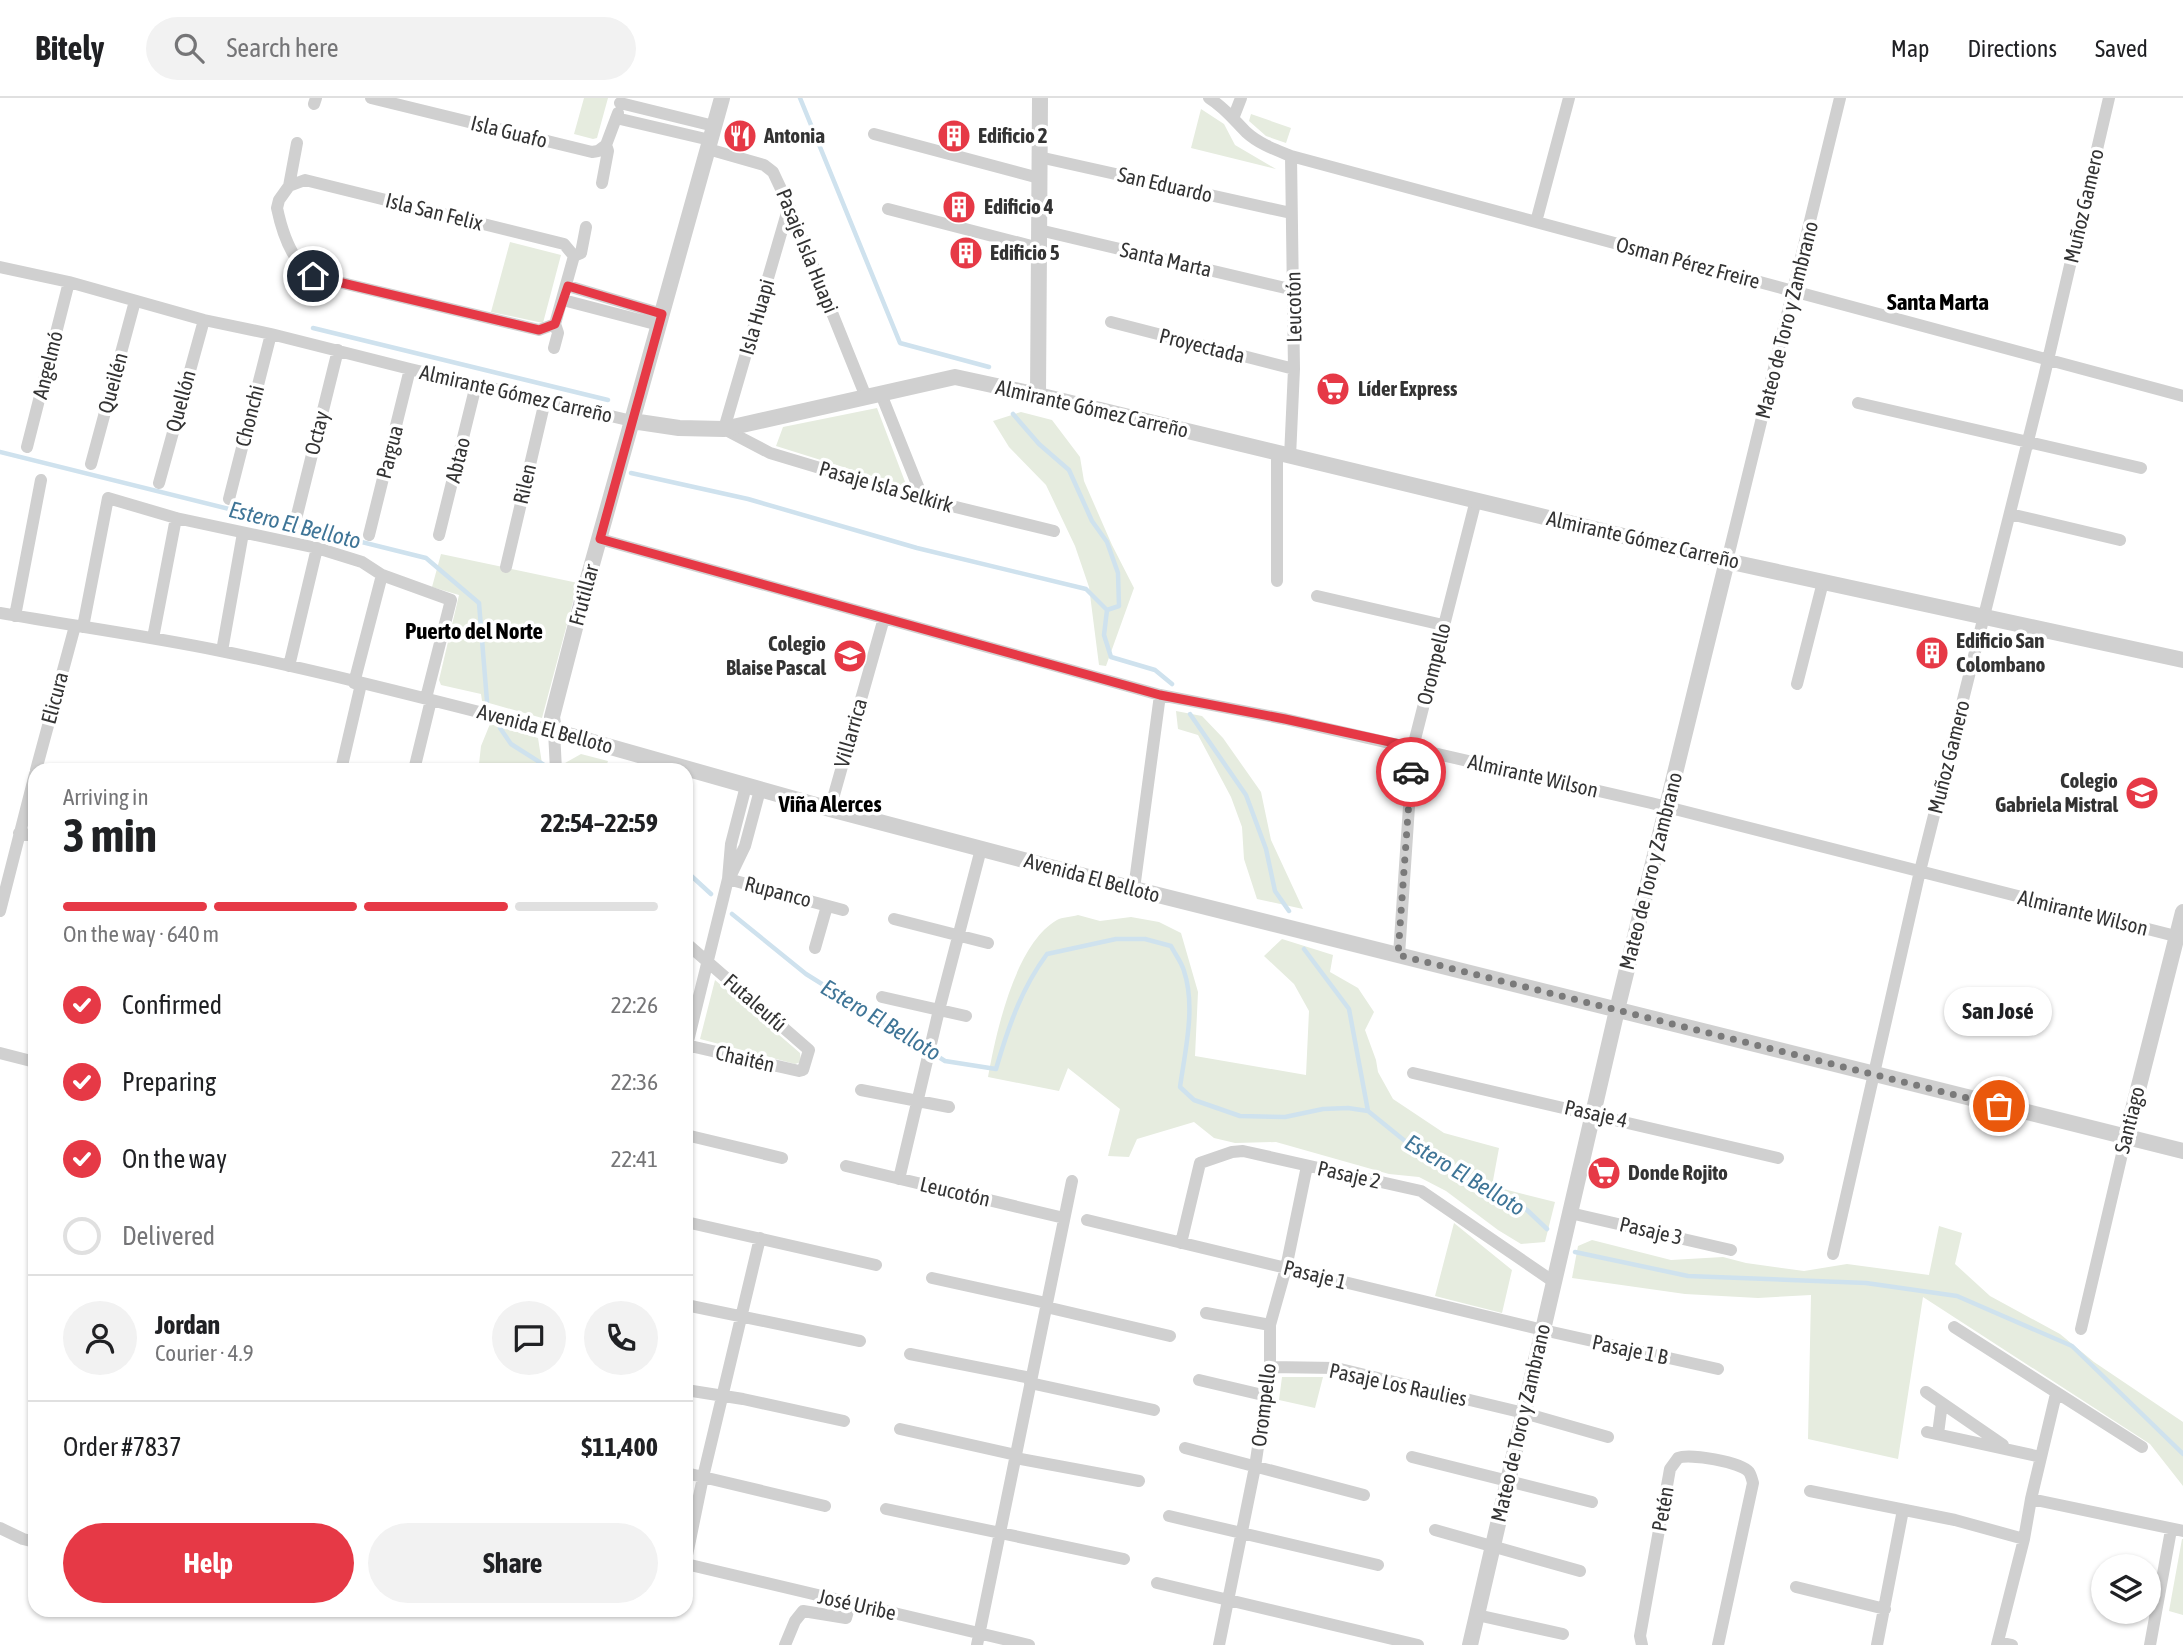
<!DOCTYPE html>
<meta charset="utf-8">
<style>
body{margin:0;font-family:"Asap Condensed",sans-serif;background:#f2f2f2;color:#202124;height:100vh;display:flex;flex-direction:column;font-size:26px;white-space:nowrap}
*{box-sizing:border-box;margin:0}
p{font-size:23px;color:#757577}
.icon{flex:none;width:38px;height:38px;fill:none;stroke:currentColor;stroke-width:2;stroke-linecap:round;stroke-linejoin:round}
.map{position:relative;flex:1;overflow:hidden}
.panel{position:absolute;left:28px;top:665px;width:665px;height:854px;display:flex;flex-direction:column;background:#fff;border-radius:21px;box-shadow:0 2px 5px #0004}
.panel>*{flex:none}
.buttons{position:absolute;left:2091px;top:1456px;display:grid;gap:14px}
.buttons a{display:grid;place-items:center;width:70px;height:70px;border-radius:50%;background:#fff;box-shadow:0 2px 5px #0004;font-size:35px}
.pin{position:absolute;display:grid;place-items:center;width:60px;height:60px;color:#fff;margin:-30px;border:4px solid #fff;border-radius:50%;box-shadow:0 2px 7px #0007}
.courier{position:absolute;display:grid;place-items:center;width:70px;height:70px;margin:-35px;border:5px solid #e63946;border-radius:50%;background:#fff;color:#222;box-shadow:0 2px 9px #0007}
.bubble{position:absolute;height:49px;border-radius:24px;background:#fff;box-shadow:0 2px 5px #0004;font-size:23px;font-weight:700;line-height:49px;text-align:center}
.overview em{font-style:normal;font-weight:700}
.overview div{display:flex;flex-direction:column-reverse}
.overview{display:flex;align-items:center;justify-content:space-between;height:119px;padding:0 35px}
h1{font-size:46px;font-weight:700;line-height:52px}
.bar{display:grid;grid-template-columns:repeat(4,1fr);gap:10px 7px;align-content:center;height:84px;padding:0 35px}
.bar i{height:9px;border-radius:5px;background:#e0e0e0}
.bar .on{background:#e63946}
.bar p{grid-column:span 4}
.line{display:flex;align-items:center;gap:18px;padding:0 35px;border-top:2px solid #e0e0e0}
.line div{flex:1}
.round{display:grid;place-items:center;flex:none;width:74px;height:74px;border-radius:37px;background:#f2f2f2}
ol{padding:0 35px;list-style:none}
li{display:flex;align-items:center;gap:21px;height:77px}
li p{margin-inline-start:auto}
li .icon{padding:7px;border-radius:50%;background:#e63946;color:#fff;stroke-width:4}
li:last-child{color:#757577}
li i{width:38px;height:38px;border:4px solid #e0e0e0;border-radius:50%}
.action{display:flex;gap:14px;margin-top:auto;padding:14px 35px}
.action a{flex:1;height:80px;border-radius:42px;background:#e63946;color:#fff;font-size:28px;font-weight:700;line-height:80px;text-align:center}
.action a+a{background:#f2f2f2;color:#202124}
header{display:flex;align-items:center;gap:42px;box-sizing:border-box;height:98px;padding:0 35px;background:#fff;border-bottom:2px solid #e0e0e0}
header strong{font-size:33px}
nav{display:flex;gap:38px;margin-inline-start:auto;font-size:24px}
.search{width:490px;height:63px;background:#f2f2f2;display:flex;align-items:center;gap:18px;box-sizing:border-box;padding:0 24px;border-radius:38px;color:#757577;font-size:26px}
.map>svg:first-child{display:block}
.green{fill:#e6ecdf}
.lines{fill:none;stroke-linecap:round;stroke-linejoin:round}
.stream{stroke:#cfe2ee;stroke-width:4.5}
.minor{stroke:#d0d0d0;stroke-width:12}
.tertiary{stroke:#d0d0d0;stroke-width:16}
.done{stroke:#7a7a7a;stroke-width:7;stroke-dasharray:0 12.6}
.route{stroke:#e63946;stroke-width:9}
.labels{text-anchor:middle;stroke-width:7;stroke-linejoin:round;paint-order:stroke}
.street-label{font-size:21px;fill:#333;stroke:#fff}
.poi-label{font-size:21px;font-weight:bold;fill:#333;stroke:#fff;text-anchor:start}
.neighbourhood-label{font-size:23px;font-weight:bold;fill:#000;stroke:#fff}
.water-label{font-size:23px;font-style:italic;fill:#3f7597;stroke:#fff}
</style>
<header>
<strong>Bitely</strong>
<div class="search"><svg class="icon" aria-label="search" viewBox="0 0 24 24"><circle cx="10" cy="10" r="6"/><path d="M15 15l6 6"/></svg>Search here</div>
<nav><a>Map</a><a>Directions</a><a>Saved</a></nav>
</header>
<div class="map">
<svg width="2183" height="1547" viewBox="0 0 2183 1547">
<rect width="100%" height="100%" fill="#fff"/>
<path class="green" d="M 584,0 L 608,0 L 597,40 L 593,41 L 574,36 Z
M 1201,11 L 1224,26 L 1235,47 L 1276,71 L 1191,50 Z
M 1251,16 L 1291,30 L 1286,45 L 1266,38 L 1249,23 Z
M 510,144 L 561,157 L 543,225 L 491,214 Z
M 877,310 L 907,389 L 776,348 L 783,329 Z
M 1021,314 L 1052,322 L 1080,359 L 1084,383 L 1112,447 L 1134,490 L 1106,568 L 1099,567 L 1089,489 L 1075,448 L 1046,387 L 1009,349 L 993,323 Z
M 441,456 L 578,485 L 542,620 L 482,603 L 481,596 L 441,587 L 439,582 L 459,497 L 432,489 Z
M 1176,613 L 1202,618 L 1223,640 L 1261,694 L 1271,742 L 1303,811 L 1257,801 L 1244,761 L 1242,729 L 1231,699 L 1198,637 L 1178,631 Z
M 490,626 L 538,640 L 543,672 L 497,672 L 479,666 L 481,648 Z
M 581,656 L 608,663 L 605,672 L 565,672 L 565,665 Z
M 1078,817 L 1100,823 L 1131,819 L 1159,824 L 1181,835 L 1198,894 L 1195,958 L 1306,977 L 1309,913 L 1294,886 L 1264,858 L 1282,841 L 1333,857 L 1330,874 L 1358,890 L 1374,914 L 1365,932 L 1376,962 L 1378,974 L 1393,1001 L 1444,1035 L 1499,1050 L 1492,1088 L 1555,1104 L 1545,1144 L 1521,1146 L 1498,1132 L 1446,1093 L 1419,1079 L 1389,1076 L 1276,1044 L 1235,1045 L 1214,1040 L 1194,1024 L 1137,1041 L 1129,1059 L 1108,1058 L 1120,1011 L 1068,970 L 1059,993 L 988,979 C 996,935 1015,846 1057,822 C 1062,819 1071,819 1078,817 Z
M 715,882 L 800,955 L 801,964 L 795,966 L 700,941 Z
M 1454,1125 L 1512,1172 L 1502,1215 L 1435,1198 Z
M 1939,1128 L 1962,1135 L 1955,1166 L 1990,1198 L 2060,1236 L 2094,1264 L 2183,1324 L 2183,1388 L 2150,1346 L 1923,1199 L 1898,1361 L 1808,1341 L 1811,1197 L 1758,1200 L 1685,1196 L 1572,1180 L 1578,1148 L 1592,1142 L 1671,1162 L 1723,1159 L 1746,1165 L 1804,1173 L 1847,1166 L 1929,1177 Z
M 1282,1279 L 1323,1279 L 1315,1310 L 1279,1302 Z
M 2182,1441 L 2183,1441 L 2183,1517 L 2169,1513 Z"/>
<g class="lines">
<path class="stream" d="M 800,0 L 900,245 L 989,269
M 313,230 L 608,302
M 1013,316 L 1039,346 L 1069,372 L 1092,423 L 1107,444 L 1118,475 L 1119,508 L 1107,512 L 1104,537 L 1111,559 L 1155,572 L 1172,586
M 0,354 L 426,460 L 479,505 L 487,603
M 631,375 L 748,401 L 917,450 L 1086,491 L 1107,512
M 1190,616 L 1246,697 L 1266,751 L 1275,793 L 1289,813
M 500,630 L 511,646 L 552,672
M 686,773 L 711,796
M 732,816 L 806,876 L 945,963 L 996,971 C 1008,930 1021,891 1047,856 L 1116,841 L 1145,841 L 1171,848 C 1175,856 1182,865 1184,873 C 1196,909 1185,953 1180,989 L 1194,1002 L 1240,1018 L 1285,1019 L 1323,1011 L 1348,1010 L 1368,1013 L 1421,1056 L 1527,1112 L 1547,1131
M 1304,851 L 1349,911 L 1368,1013
M 1575,1154 L 1688,1178 L 1866,1185 L 1957,1198 L 2072,1248 L 2183,1356"/>
<path class="minor" d="M 371,0 L 592,54 L 598,53 L 606,47
M 1209,0 C 1225,10 1234,22 1246,34 C 1259,46 1276,52 1291,58 L 2183,298
M 620,5 L 714,28
M 314,6 L 316,0
M 1234,18 L 1241,0
M 616,20 L 710,42
M 874,36 L 1039,80
M 297,45 L 289,88 L 279,102 L 277,110 C 282,134 292,164 313,178 L 539,232 L 555,226
M 708,51 L 764,67 L 773,74 L 789,108 L 866,299
M 1039,59 L 1291,115
M 602,85 L 608,53 L 606,47 L 618,15
M 289,88 L 305,82 L 564,146 L 574,158
M 789,108 L 724,331 L 770,355 L 923,401 L 1054,433
M 888,111 L 1039,150
M 1536,124 L 1569,0
M 1039,132 L 1294,192
M 0,169 L 69,184 L 204,222 L 271,236 L 410,271 L 632,323
M 568,188 L 662,216
M 563,202 L 659,227
M 1111,224 L 1294,271
M 554,250 L 558,235 L 555,226 L 574,158 L 581,155 L 586,129
M 881,296 L 923,401
M 1858,305 L 2141,370
M 27,349 L 69,184
M 1277,355 L 1277,483
M 1290,359 L 1294,271 L 1291,58
M 91,366 L 135,203
M 159,385 L 204,222
M 229,401 L 271,236
M 2010,416 L 2120,442
M 297,417 L 338,252
M 369,437 L 410,271
M 439,437 L 476,287
M 600,441 L 1160,597 L 1285,621 L 1651,705 L 2183,840
M 1727,463 L 1840,0
M 506,469 L 545,303
M 1317,498 L 1443,527
M 0,515 C 74,528 148,538 221,553 C 333,576 443,605 554,633 L 556,672
M 15,518 L 41,382
M 83,529 L 108,400 L 176,420 L 317,450 L 362,464 L 382,477 L 451,502 L 426,600
M 153,540 L 176,420
M 222,553 L 243,435
M 289,568 L 317,450
M 354,585 L 382,477
M 1797,586 L 1823,484
M 36,672 L 75,528
M 341,672 L 361,586
M 414,672 L 431,602
M 830,711 L 884,520
M 19,735 L 35,738
M 732,775 L 745,748 L 760,692
M 728,781 L 843,812
M 1134,791 L 1160,597
M 0,813 L 35,676
M 894,821 L 988,845
M 686,845 L 809,952 L 803,972 L 799,973 L 686,947
M 815,850 L 827,808
M 1399,857 L 1413,649 L 1476,402
M 882,899 L 966,918
M 686,951 L 728,781 L 731,746 L 746,688
M 0,955 L 35,964
M 1413,975 L 1778,1060
M 861,992 L 949,1009
M 686,1037 L 782,1060
M 846,1068 L 1064,1120
M 899,1081 L 939,912 L 981,751
M 1570,1115 L 1731,1152
M 1087,1122 L 1543,1232 L 1718,1271
M 686,1124 L 876,1167
M 1181,1145 L 1200,1065 L 1232,1054 L 1243,1053 L 1421,1093 L 1554,1184
M 1833,1156 L 1920,773 L 2044,279 L 2109,0
M 932,1180 L 1046,1205
M 686,1207 L 860,1243
M 1046,1209 L 1170,1238
M 1206,1215 L 1270,1227
M 1954,1229 L 2142,1349
M 2081,1231 L 2126,1039
M 910,1256 L 1031,1280
M 1270,1269 L 1336,1270 L 1524,1315 L 1608,1339
M 1199,1282 L 1267,1298
M 1030,1285 L 1154,1312
M 686,1292 L 743,1301 L 844,1323
M 1926,1294 L 2003,1347
M 900,1331 L 1016,1357
M 1927,1334 L 2041,1359
M 1938,1336 L 1942,1305
M 1185,1350 L 1364,1397
M 1412,1359 L 1592,1404
M 1015,1360 L 1139,1383
M 686,1375 L 825,1408
M 1810,1393 L 1955,1422 L 2024,1441
M 2031,1401 L 2183,1433
M 886,1411 L 1124,1461
M 1169,1418 L 1378,1467
M 0,1430 L 23,1441 L 35,1444
M 1435,1432 L 1580,1473
M 686,1462 L 703,1379 L 760,1140
M 686,1466 L 1029,1547
M 1157,1485 L 1418,1547
M 1796,1489 L 1885,1511
M 1477,1517 L 1563,1536
M 1998,1544 L 2012,1547
M 785,1547 L 795,1523 L 803,1513 L 846,1520 L 850,1506
M 977,1547 L 1072,1083
M 1219,1547 L 1255,1369 L 1270,1269 L 1270,1227 L 1286,1170 L 1307,1068
M 1642,1547 L 1640,1538 L 1670,1371 L 1678,1360 C 1689,1355 1741,1364 1749,1374 C 1751,1377 1752,1381 1753,1385 L 1718,1547
M 1877,1547 L 1903,1412
M 1997,1547 L 2024,1441 L 2031,1401 L 2056,1296
M 2150,1547 L 2171,1432"/>
<path class="tertiary" d="M 722,0 L 584,495 L 552,619 L 554,633 L 830,711 L 1134,791 L 2183,1053
M 1038,297 L 1040,0
M 632,323 L 679,330 L 724,331 L 955,279 L 1038,297 L 1727,463 L 2183,562
M 2126,1039 L 2183,814
M 1470,1547 L 1617,912 L 1727,463"/>
</g>
<g class="lines">
<path class="done" d="M 1411,674 L 1398,857 L 1999,1008"/>
<path class="route" d="M 313,178 L 539,232 L 555,226 L 568,188 L 662,216 L 600,441 L 1160,597 L 1285,621 L 1413,649 L 1411,674"/>
</g>
<defs>
<symbol id="restaurant-disc" viewBox="-11 -11 22 22"><circle r="9.5" fill="#e63946" stroke="#fff"/><path d="M-5-6h1v4h1v-4h1v4h1v-4h1v5L-1.5 .5V6h-2V.5L-5-1ZM5-6V6H3V1.5H1.5Q1.5-4 5-6Z" fill="#fff"/></symbol>
<symbol id="building-disc" viewBox="-11 -11 22 22"><circle r="9.5" fill="#e63946" stroke="#fff"/><path d="M-4-6H4V6H1V3H-1V6H-4ZM-2.5-4.3h1.7v1.8h-1.7ZM.8-4.3h1.7v1.8H.8ZM-2.5-1h1.7V.8h-1.7ZM.8-1h1.7V.8H.8Z" fill="#fff"/></symbol>
<symbol id="supermarket-disc" viewBox="-11 -11 22 22"><circle r="9.5" fill="#e63946" stroke="#fff"/><path d="M-6-5.5h2.5l.6 2H6L4.5 2H-2.5L-4.4-4H-6ZM-1.5 3.2a1.3 1.3 0 1 0 .1 0ZM3 3.2a1.3 1.3 0 1 0 .1 0Z" fill="#fff"/></symbol>
<symbol id="school-disc" viewBox="-11 -11 22 22"><circle r="9.5" fill="#e63946" stroke="#fff"/><path d="M0-5L7-2L0 1L-7-2ZM-4 1L0 2.5L4 1V4Q0 6-4 4Z" fill="#fff"/></symbol>
</defs>
<g fill-rule="evenodd">
<use href="#restaurant-disc" x="721" y="19" width="38" height="38"/>
<use href="#building-disc" x="935" y="19" width="38" height="38"/>
<use href="#building-disc" x="940" y="90" width="38" height="38"/>
<use href="#building-disc" x="947" y="136" width="38" height="38"/>
<use href="#supermarket-disc" x="1314" y="272" width="38" height="38"/>
<use href="#building-disc" x="1913" y="536" width="38" height="38"/>
<use href="#school-disc" x="831" y="539" width="38" height="38"/>
<use href="#school-disc" x="2123" y="676" width="38" height="38"/>
<use href="#supermarket-disc" x="1585" y="1056" width="38" height="38"/>
</g>
<g class="labels">
<g class="street-label">
<text transform="translate(509 34) rotate(14)" y="7">Isla Guafo</text>
<text transform="translate(1165 87) rotate(13)" y="7">San Eduardo</text>
<text transform="translate(2084 108) rotate(-77)" y="7">Muñoz Gamero</text>
<text transform="translate(434 114) rotate(14)" y="7">Isla San Felix</text>
<text transform="translate(807 153) rotate(68)" y="7">Pasaje Isla Huapi</text>
<text transform="translate(1166 162) rotate(13)" y="7">Santa Marta</text>
<text transform="translate(1688 165) rotate(15)" y="7">Osman Pérez Freire</text>
<text transform="translate(1294 209) rotate(-91)" y="7">Leucotón</text>
<text transform="translate(757 219) rotate(-74)" y="7">Isla Huapi</text>
<text transform="translate(1787 222) rotate(-76)" y="7">Mateo de Toro y Zambrano</text>
<text transform="translate(1202 248) rotate(14)" y="7">Proyectada</text>
<text transform="translate(48 267) rotate(-76)" y="7">Angelmó</text>
<text transform="translate(113 285) rotate(-75)" y="7">Queilén</text>
<text transform="translate(516 296) rotate(13)" y="7">Almirante Gómez Carreño</text>
<text transform="translate(181 303) rotate(-75)" y="7">Quellón</text>
<text transform="translate(1092 311) rotate(13)" y="7">Almirante Gómez Carreño</text>
<text transform="translate(250 318) rotate(-76)" y="7">Chonchi</text>
<text transform="translate(317 335) rotate(-76)" y="7">Octay</text>
<text transform="translate(390 354) rotate(-76)" y="7">Pargua</text>
<text transform="translate(458 362) rotate(-76)" y="7">Abtao</text>
<text transform="translate(525 386) rotate(-77)" y="7">Rilen</text>
<text transform="translate(886 389) rotate(16)" y="7">Pasaje Isla Selkirk</text>
<text transform="translate(1643 442) rotate(13)" y="7">Almirante Gómez Carreño</text>
<text transform="translate(584 497) rotate(-75)" y="7">Frutillar</text>
<text transform="translate(1434 566) rotate(-76)" y="7">Orompello</text>
<text transform="translate(55 600) rotate(-75)" y="7">Elicura</text>
<text transform="translate(545 631) rotate(15)" y="7">Avenida El Belloto</text>
<text transform="translate(851 635) rotate(-74)" y="7">Villarrica</text>
<text transform="translate(1949 659) rotate(-76)" y="7">Muñoz Gamero</text>
<text transform="translate(1533 678) rotate(13)" y="7">Almirante Wilson</text>
<text transform="translate(1651 773) rotate(-76)" y="7">Mateo de Toro y Zambrano</text>
<text transform="translate(1092 780) rotate(15)" y="7">Avenida El Belloto</text>
<text transform="translate(778 794) rotate(15)" y="7">Rupanco</text>
<text transform="translate(2083 815) rotate(14)" y="7">Almirante Wilson</text>
<text transform="translate(755 905) rotate(41)" y="7">Futaleufú</text>
<text transform="translate(745 961) rotate(13)" y="7">Chaitén</text>
<text transform="translate(1596 1016) rotate(13)" y="7">Pasaje 4</text>
<text transform="translate(2130 1022) rotate(-76)" y="7">Santiago</text>
<text transform="translate(1349 1077) rotate(13)" y="7">Pasaje 2</text>
<text transform="translate(955 1094) rotate(13)" y="7">Leucotón</text>
<text transform="translate(1651 1133) rotate(13)" y="7">Pasaje 3</text>
<text transform="translate(1315 1177) rotate(14)" y="7">Pasaje 1</text>
<text transform="translate(1630 1252) rotate(12)" y="7">Pasaje 1 B</text>
<text transform="translate(1398 1287) rotate(12)" y="7">Pasaje Los Raulies</text>
<text transform="translate(1264 1307) rotate(-83)" y="7">Orompello</text>
<text transform="translate(1521 1325) rotate(-77)" y="7">Mateo de Toro y Zambrano</text>
<text transform="translate(1663 1411) rotate(-80)" y="7">Petén</text>
<text transform="translate(857 1507) rotate(13)" y="7">José Uribe</text>
</g>
<g class="poi-label">
<text x="764" y="45">Antonia</text>
<text x="978" y="45">Edificio 2</text>
<text x="984" y="116">Edificio 4</text>
<text x="990" y="162">Edificio 5</text>
<text x="1358" y="298">Líder Express</text>
<text x="1956" y="550">Edificio San<tspan x="1956" dy="24">Colombano</tspan></text>
<text x="826" y="553" text-anchor="end">Colegio<tspan x="826" dy="24">Blaise Pascal</tspan></text>
<text x="2118" y="690" text-anchor="end">Colegio<tspan x="2118" dy="24">Gabriela Mistral</tspan></text>
<text x="1628" y="1082">Donde Rojito</text>
</g>
<g class="neighbourhood-label">
<text x="1938" y="212">Santa Marta</text>
<text x="474" y="541">Puerto del Norte</text>
<text x="830" y="714">Viña Alerces</text>
</g>
<g class="water-label">
<text transform="translate(295 427) rotate(14)" y="8">Estero El Belloto</text>
<text transform="translate(881 922) rotate(31)" y="8">Estero El Belloto</text>
<text transform="translate(1465 1077) rotate(31)" y="8">Estero El Belloto</text>
</g>
</g>
</svg>
<div class="buttons">
<a><svg class="icon" aria-label="layers" viewBox="0 0 24 24"><path d="M12 4l9 5-9 5-9-5zM3 14l9 5 9-5"/></svg></a>
</div>
<div class="pin" style="left:1999px;top:1008px;background:#ea580c"><svg class="icon" aria-label="bag" viewBox="0 0 24 24"><path d="M5 8h14l-1 12H6zM9 8a3 3 0 0 1 6 0"/></svg></div>
<div class="pin" style="left:313px;top:178px;background:#1f2937"><svg class="icon" aria-label="home" viewBox="0 0 24 24"><path d="M3 11l9-7 9 7M6 9v11h12V9"/></svg></div>
<div class="courier" style="left:1411px;top:674px"><svg class="icon" aria-label="car" viewBox="0 0 24 24"><path d="M5 17H2v-5l4-1 3-4h7l3 4 3 1v5h-3M9 17h6M6 11h13"/><circle cx="7" cy="17" r="2"/><circle cx="17" cy="17" r="2"/></svg></div>
<div class="bubble" style="left:1944px;top:889px;width:108px">San José</div>
<section class="panel">
<div class="overview"><div><h1>3 min</h1><p>Arriving in</p></div><em>22:54–22:59</em></div>
<div class="bar"><i class="on"></i><i class="on"></i><i class="on"></i><i></i><p>On the way · 640 m</p></div>
<ol>
<li><svg class="icon" aria-label="check" viewBox="0 0 24 24"><path d="M5 12l5 5 9-10"/></svg>Confirmed<p>22:26</p></li>
<li><svg class="icon" aria-label="check" viewBox="0 0 24 24"><path d="M5 12l5 5 9-10"/></svg>Preparing<p>22:36</p></li>
<li><svg class="icon" aria-label="check" viewBox="0 0 24 24"><path d="M5 12l5 5 9-10"/></svg>On the way<p>22:41</p></li>
<li><i></i>Delivered</li>
</ol>
<div class="line" style="height:126px"><a class="round"><svg class="icon" aria-label="person" viewBox="0 0 24 24"><circle cx="12" cy="8" r="4"/><path d="M4 21q1-7 8-7t8 7"/></svg></a><div><b>Jordan</b><p>Courier · 4.9</p></div><a class="round"><svg class="icon" aria-label="chat" viewBox="0 0 24 24"><path d="M4 5h16v11H9l-5 4z"/></svg></a><a class="round"><svg class="icon" aria-label="phone" viewBox="0 0 24 24"><path d="M5 4h4l2 5-3 2q2 4 5 5l2-3 5 2v4C11 20 4 13 5 4z"/></svg></a></div>
<div class="line" style="height:91px"><div>Order #7837</div><b>$11,400</b></div>
<div class="action"><a>Help</a><a>Share</a></div>
</section>
</div>
